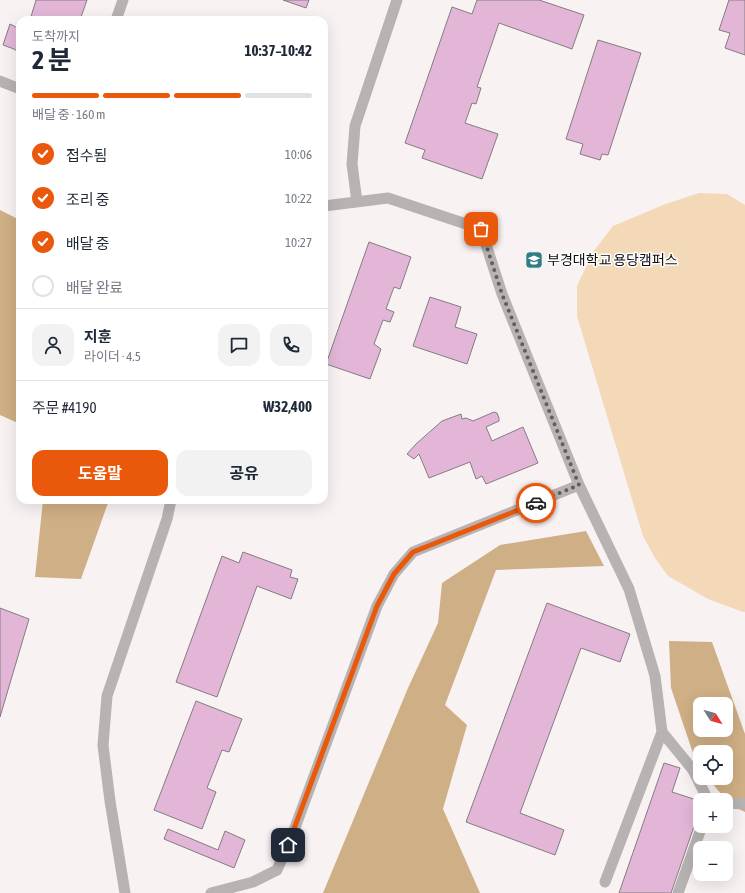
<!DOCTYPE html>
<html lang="ko">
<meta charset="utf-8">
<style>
body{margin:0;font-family:"Asap Condensed","Noto Sans KR",sans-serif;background:#f2f2f3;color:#1f2937;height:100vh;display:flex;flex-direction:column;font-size:15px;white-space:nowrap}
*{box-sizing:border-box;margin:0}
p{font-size:13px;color:#747a83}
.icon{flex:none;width:22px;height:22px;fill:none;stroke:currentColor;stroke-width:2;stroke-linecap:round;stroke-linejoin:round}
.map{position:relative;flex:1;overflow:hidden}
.drawer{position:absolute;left:16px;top:16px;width:312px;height:488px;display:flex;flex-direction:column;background:#fff;border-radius:12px;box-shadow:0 4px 16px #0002}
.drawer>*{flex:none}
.needle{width:26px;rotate:127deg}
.controls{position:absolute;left:693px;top:697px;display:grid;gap:8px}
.controls a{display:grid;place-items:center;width:40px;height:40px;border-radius:8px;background:#fff;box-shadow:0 4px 16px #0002;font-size:20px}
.pin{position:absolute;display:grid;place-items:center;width:34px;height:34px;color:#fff;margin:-17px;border-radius:8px;box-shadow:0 2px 6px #0006}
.courier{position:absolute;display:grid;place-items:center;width:40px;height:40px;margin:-20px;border:3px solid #ea580c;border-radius:50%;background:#fff;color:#222;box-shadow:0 1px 5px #0007}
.head em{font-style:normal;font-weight:700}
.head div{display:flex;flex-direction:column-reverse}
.head{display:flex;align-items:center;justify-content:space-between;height:68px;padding:0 16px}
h1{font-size:26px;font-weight:700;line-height:30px}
.bar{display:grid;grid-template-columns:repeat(4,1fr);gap:6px 4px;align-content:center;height:48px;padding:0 16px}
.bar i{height:5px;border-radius:3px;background:#e0e1e3}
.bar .active{background:#ea580c}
.bar p{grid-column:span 4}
.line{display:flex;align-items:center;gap:10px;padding:0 16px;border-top:1px solid #e0e1e3}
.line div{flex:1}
.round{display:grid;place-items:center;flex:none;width:42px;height:42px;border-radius:12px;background:#f2f2f3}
ol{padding:0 16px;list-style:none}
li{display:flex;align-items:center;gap:12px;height:44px}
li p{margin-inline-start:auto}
li .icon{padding:4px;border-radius:50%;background:#ea580c;color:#fff;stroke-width:4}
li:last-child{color:#747a83}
li i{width:22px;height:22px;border:2px solid #e0e1e3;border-radius:50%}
.cta{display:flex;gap:8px;margin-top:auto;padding:8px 16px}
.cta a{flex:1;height:46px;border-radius:12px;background:#ea580c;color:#fff;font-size:16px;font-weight:700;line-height:46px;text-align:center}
.cta a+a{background:#f2f2f3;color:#1f2937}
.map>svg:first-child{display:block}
.green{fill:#f3d9b8}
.forest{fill:#cfaf85;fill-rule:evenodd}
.building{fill:#e3b6d7;stroke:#827d81}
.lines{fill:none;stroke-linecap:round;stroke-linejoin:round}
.service{stroke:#b6b3b2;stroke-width:11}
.done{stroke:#625d5e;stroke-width:4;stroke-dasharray:0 7.2}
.route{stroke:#ea580c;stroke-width:5}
.labels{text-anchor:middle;stroke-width:3;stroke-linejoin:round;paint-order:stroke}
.poi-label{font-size:14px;fill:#100d0e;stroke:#fff;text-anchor:start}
</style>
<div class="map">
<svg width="745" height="893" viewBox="0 0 745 893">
<rect width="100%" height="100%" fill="#f9f2f2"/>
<path class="green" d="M 699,193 L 727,194 L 745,205 L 745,612 L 743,612 L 708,599 L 668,576 L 655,558 L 643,536 L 577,316 L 577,286 L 593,252 L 613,226 L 663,205 Z"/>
<path class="forest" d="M 0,210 L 20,220 L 20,424 L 0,415 Z
M 43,500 L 109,500 L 81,579 L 35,577 Z
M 586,531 L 604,566 L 496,570 L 445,705 L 467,725 L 443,809 L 480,893 L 323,893 L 408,688 L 438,623 L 442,583 L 500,545 Z
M 669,641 L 712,642 L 745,734 L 745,812 L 730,805 L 708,778 L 726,778 L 726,752 L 700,752 L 700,768 L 696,762 L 671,688 ZM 700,704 L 726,704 L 726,730 L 700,730 Z"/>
<path class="building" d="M 36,0 L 87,0 L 80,20 L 30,20 Z
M 283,0 L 309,0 L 306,8 Z
M 477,0 L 539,0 L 584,15 L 572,49 L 499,23 L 477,87 L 481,88 L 476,104 L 472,103 L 465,123 L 498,134 L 482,179 L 422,158 L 425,150 L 405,143 L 452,7 L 472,14 Z
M 729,0 L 745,0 L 745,55 L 725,48 L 730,33 L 719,30 Z
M 10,24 L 20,29 L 20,53 L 14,49 L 3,45 Z
M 598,40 L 641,53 L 608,155 L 602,154 L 600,160 L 580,154 L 583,144 L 566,139 Z
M 369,242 L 411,257 L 400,289 L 394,287 L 386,309 L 394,312 L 390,322 L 383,320 L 374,344 L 381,349 L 370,379 L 326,364 Z
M 430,297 L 461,307 L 455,327 L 477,334 L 467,364 L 413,346 Z
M 494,412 L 497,413 L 499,418 L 499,421 L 486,427 L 492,441 L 523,427 L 538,463 L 486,484 L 482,476 L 476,479 L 470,462 L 429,478 L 419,454 L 414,459 L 407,454 L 416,444 L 442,421 L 461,414 L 462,419 L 466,418 L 473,421 Z
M 243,552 L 292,570 L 290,577 L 298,579 L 291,599 L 257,586 L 217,697 L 176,682 L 222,556 L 239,563 Z
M 547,603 L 630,634 L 620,662 L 581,648 L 520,813 L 564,830 L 555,855 L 466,822 Z
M 0,608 L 29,619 L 0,717 Z
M 196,701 L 242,719 L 229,752 L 222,750 L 207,788 L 216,792 L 202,829 L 154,810 Z
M 664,763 L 680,768 L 672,792 L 700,801 L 700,809 L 671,893 L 619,893 Z
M 168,829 L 218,850 L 225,831 L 245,840 L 234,868 L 164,839 Z"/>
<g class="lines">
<path class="service" d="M 116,20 L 123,0
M 0,81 L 20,89
M 357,202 L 352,164 L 355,126 L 397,0
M 324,206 L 388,198 L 481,229 L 502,294 L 579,485 L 629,589 L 655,676 L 662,732 L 605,882
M 662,732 L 693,770 L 708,800
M 726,803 L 745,804
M 125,893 L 110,801 L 103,745 L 107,696 L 167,519 L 171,500
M 211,893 L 253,882 L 277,870 L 293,833 L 377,606 L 394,574 L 413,552 L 579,485
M 678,893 L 702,826"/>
</g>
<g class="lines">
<path class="done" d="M 481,229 L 502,294 L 579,485 L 536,503"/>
<path class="route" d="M 288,845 L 377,606 L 394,574 L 413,552 L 536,503"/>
</g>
<defs>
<symbol id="university-square" viewBox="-11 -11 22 22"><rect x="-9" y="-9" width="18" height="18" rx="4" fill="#347c83" stroke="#fff"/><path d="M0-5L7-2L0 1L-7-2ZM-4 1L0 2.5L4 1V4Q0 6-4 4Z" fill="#fff"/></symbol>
</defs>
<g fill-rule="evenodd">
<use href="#university-square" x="524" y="250" width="20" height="20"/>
</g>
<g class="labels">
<g class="poi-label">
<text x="547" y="265">부경대학교 용당캠퍼스</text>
</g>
</g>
</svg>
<div class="controls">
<a><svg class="needle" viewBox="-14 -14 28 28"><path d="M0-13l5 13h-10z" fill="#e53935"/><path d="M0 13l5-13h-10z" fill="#747a83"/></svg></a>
<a><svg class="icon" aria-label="locate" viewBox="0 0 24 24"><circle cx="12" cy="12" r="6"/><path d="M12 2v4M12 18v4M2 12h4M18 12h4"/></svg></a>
<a>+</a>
<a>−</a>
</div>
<div class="pin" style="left:481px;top:229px;background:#ea580c"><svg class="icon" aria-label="bag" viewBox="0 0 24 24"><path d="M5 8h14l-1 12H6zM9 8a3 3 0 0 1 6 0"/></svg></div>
<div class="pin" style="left:288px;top:845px;background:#1f2937"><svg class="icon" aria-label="home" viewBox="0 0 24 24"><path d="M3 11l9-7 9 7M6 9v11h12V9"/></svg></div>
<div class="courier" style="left:536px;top:503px"><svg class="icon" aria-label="car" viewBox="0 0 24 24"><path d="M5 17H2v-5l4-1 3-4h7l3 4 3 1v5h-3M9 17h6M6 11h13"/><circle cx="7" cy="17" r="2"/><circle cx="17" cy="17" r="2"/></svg></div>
<section class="drawer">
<div class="head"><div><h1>2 분</h1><p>도착까지</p></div><em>10:37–10:42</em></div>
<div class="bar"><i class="active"></i><i class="active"></i><i class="active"></i><i></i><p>배달 중 · 160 m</p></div>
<ol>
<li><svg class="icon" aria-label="check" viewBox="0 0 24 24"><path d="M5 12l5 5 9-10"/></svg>접수됨<p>10:06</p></li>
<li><svg class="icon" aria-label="check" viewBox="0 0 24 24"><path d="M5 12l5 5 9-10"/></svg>조리 중<p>10:22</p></li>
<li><svg class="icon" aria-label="check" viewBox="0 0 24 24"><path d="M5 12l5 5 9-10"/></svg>배달 중<p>10:27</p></li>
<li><i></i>배달 완료</li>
</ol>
<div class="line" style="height:72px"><a class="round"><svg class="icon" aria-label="person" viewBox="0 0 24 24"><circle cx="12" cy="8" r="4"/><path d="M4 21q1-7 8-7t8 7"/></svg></a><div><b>지훈</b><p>라이더 · 4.5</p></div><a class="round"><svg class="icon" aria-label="chat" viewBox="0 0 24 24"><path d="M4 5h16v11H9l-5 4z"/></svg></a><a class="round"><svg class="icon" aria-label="phone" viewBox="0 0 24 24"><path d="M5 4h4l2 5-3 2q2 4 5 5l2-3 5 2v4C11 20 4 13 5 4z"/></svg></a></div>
<div class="line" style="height:52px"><div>주문 #4190</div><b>₩32,400</b></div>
<div class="cta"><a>도움말</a><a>공유</a></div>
</section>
</div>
